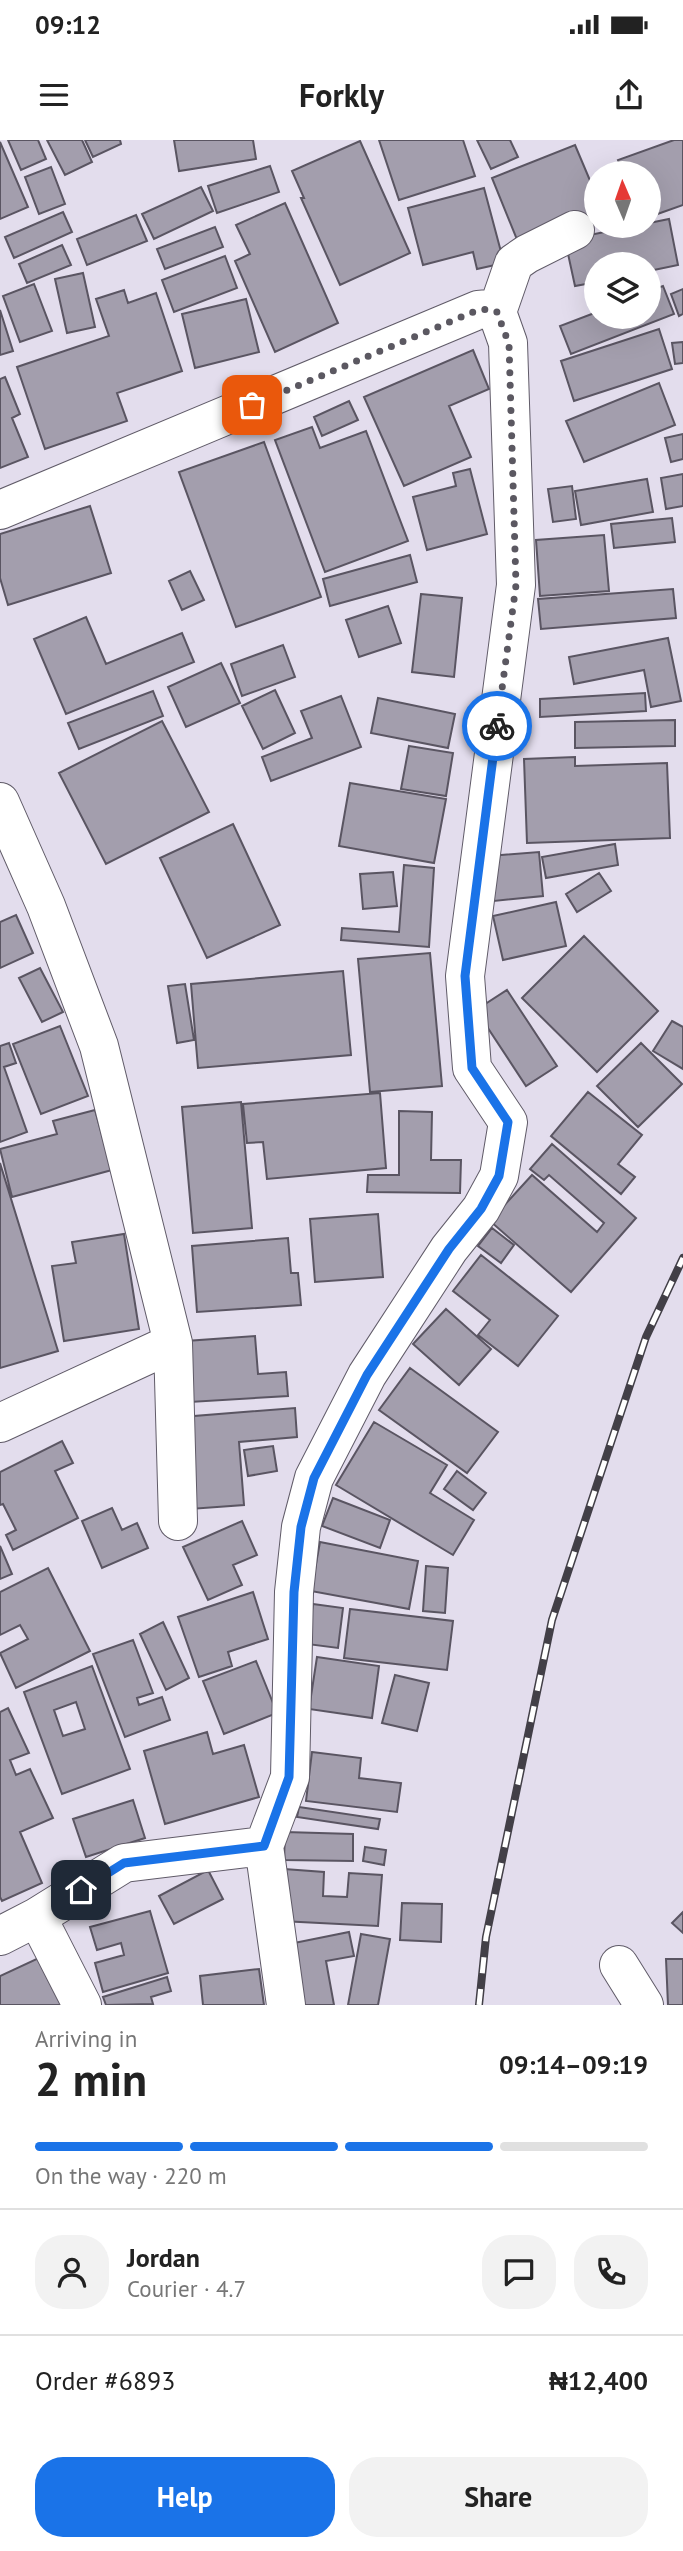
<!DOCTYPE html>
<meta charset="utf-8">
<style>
body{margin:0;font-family:"PT Sans",sans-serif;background:#f2f2f2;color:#222;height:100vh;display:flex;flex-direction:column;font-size:26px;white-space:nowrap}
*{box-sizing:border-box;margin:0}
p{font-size:23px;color:#767676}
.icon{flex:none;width:38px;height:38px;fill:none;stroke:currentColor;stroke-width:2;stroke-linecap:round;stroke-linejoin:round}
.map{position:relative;height:1865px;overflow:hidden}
.details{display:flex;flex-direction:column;background:#fff;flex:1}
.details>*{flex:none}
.needle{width:46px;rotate:358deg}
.buttons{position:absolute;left:584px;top:21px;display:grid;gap:14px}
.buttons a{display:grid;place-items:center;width:77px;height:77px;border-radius:50%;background:#fff;box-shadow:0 7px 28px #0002;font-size:35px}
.pin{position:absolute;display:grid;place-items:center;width:60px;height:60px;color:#fff;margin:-30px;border-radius:14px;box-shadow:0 4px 10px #0006}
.courier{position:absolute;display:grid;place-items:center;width:70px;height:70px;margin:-35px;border:5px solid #1a73e8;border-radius:50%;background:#fff;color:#222;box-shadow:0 2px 9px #0007}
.overview em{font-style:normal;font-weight:700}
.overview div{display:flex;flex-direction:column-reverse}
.overview{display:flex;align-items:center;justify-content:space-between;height:119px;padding:0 35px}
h1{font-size:46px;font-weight:700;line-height:52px}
.bar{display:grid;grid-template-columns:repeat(4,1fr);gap:10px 7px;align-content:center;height:84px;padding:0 35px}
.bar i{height:9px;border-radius:5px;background:#e0e0e0}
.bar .on{background:#1a73e8}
.bar p{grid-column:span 4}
.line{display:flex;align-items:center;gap:18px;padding:0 35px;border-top:2px solid #e0e0e0}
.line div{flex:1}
.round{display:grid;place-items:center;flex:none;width:74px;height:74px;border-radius:28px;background:#f2f2f2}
.action{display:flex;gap:14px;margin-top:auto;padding:14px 35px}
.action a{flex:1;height:80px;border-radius:28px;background:#1a73e8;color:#fff;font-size:28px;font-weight:700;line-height:80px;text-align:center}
.action a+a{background:#f2f2f2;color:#222}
.status{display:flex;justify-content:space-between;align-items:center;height:49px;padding:0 35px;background:#fff;direction:ltr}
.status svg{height:19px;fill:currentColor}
header{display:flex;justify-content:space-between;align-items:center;height:91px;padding:0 35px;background:#fff;font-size:32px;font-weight:700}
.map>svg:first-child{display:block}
.building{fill:#a39ead;stroke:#5a5562;stroke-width:2;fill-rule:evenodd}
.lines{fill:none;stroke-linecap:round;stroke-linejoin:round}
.minor-casing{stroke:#605b68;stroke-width:40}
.minor{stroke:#fff;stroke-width:38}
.rail-casing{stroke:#423f47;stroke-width:8}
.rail{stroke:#fff;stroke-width:5;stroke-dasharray:16;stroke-linecap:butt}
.done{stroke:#5b5861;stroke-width:7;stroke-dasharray:0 12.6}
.route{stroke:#1a73e8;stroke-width:9}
</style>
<div class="status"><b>09:12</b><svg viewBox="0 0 49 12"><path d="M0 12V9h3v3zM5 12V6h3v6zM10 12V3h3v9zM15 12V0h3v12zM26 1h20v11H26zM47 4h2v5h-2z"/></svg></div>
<header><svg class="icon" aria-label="menu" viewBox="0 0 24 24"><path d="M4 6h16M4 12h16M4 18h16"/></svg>Forkly<svg class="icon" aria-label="share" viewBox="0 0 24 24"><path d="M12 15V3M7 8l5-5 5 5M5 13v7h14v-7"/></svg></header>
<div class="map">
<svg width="683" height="1865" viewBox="0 0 683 1865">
<rect width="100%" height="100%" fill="#e3dded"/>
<path class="building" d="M 8,0 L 38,0 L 46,19 L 21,30 Z
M 47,0 L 82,0 L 92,22 L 65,35 Z
M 85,0 L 120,0 L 121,4 L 93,17 Z
M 174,0 L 253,0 L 256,19 L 179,31 Z
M 379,0 L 463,0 L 475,36 L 399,60 Z
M 477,0 L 510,0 L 518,17 L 491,29 Z
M 674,0 L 683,0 L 683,65 L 649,77 L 649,33 L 623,33 L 618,20 Z
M 360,1 L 410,113 L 340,145 L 301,58 L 304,58 L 292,31 Z
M 0,2 L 28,67 L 0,79 Z
M 575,5 L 597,57 L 597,76 L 520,107 L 492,38 Z
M 270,26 L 279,52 L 217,73 L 208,46 Z
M 51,27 L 65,64 L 39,74 L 25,37 Z
M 201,47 L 213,71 L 154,99 L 142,74 Z
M 484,48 L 504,123 L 477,129 L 473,112 L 423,125 L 408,68 Z
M 285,63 L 338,183 L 275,212 L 235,121 L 250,114 L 236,85 Z
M 63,72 L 72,92 L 14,118 L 5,97 Z
M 136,75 L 147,101 L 87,125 L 77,99 Z
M 669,79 L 678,125 L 649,131 L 649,124 L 597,124 L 597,142 L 575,146 L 565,100 L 634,86 L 649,86 L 649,83 Z
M 215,87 L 223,107 L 165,129 L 157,109 Z
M 62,105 L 71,125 L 27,143 L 19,124 Z
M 225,116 L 237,148 L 174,172 L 162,140 Z
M 83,133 L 95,187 L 67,193 L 55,139 Z
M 34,144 L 52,191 L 20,202 L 3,156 Z
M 663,146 L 674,174 L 571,214 L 560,186 L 597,172 L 597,177 L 649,177 L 649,151 Z
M 683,149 L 683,174 L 679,176 L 671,154 Z
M 124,150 L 128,163 L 156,153 L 182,231 L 117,253 L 127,281 L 45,309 L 17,227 L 109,196 L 96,159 Z
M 246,159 L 259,212 L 195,228 L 182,174 Z
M 0,170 L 13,211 L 0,215 Z
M 659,189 L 672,229 L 574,261 L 561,221 Z
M 683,202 L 683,223 L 675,224 L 672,203 Z
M 473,210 L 489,249 L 449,266 L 471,317 L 404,346 L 364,257 Z
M 5,237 L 20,274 L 12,278 L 28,317 L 0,328 L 0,239 Z
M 659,243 L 675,285 L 584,322 L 566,281 Z
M 349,261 L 358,280 L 322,296 L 314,277 Z
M 312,287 L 320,308 L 366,291 L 408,401 L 325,432 L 275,300 Z
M 683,294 L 683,319 L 671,322 L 665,298 Z
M 264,302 L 321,457 L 236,487 L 179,332 Z
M 470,329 L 487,394 L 427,410 L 413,357 L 456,346 L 453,333 Z
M 683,334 L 683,366 L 666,369 L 661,338 Z
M 647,339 L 653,372 L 581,385 L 575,351 Z
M 572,346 L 576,379 L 553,382 L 548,349 Z
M 90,366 L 111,433 L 8,465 L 0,438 L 0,394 Z
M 672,378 L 675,402 L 614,408 L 611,384 Z
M 604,395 L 609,451 L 540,456 L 536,400 Z
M 410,415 L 417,442 L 330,466 L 323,439 Z
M 190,431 L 204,460 L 182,470 L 169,441 Z
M 673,449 L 676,478 L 541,489 L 538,459 Z
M 421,454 L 462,458 L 454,537 L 412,532 Z
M 388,466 L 401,503 L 359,517 L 346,480 Z
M 86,477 L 106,524 L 182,493 L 194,522 L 66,574 L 34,499 Z
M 668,498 L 681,561 L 651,567 L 644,530 L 574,544 L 569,517 Z
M 283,505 L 295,537 L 242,556 L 231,524 Z
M 221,523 L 240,563 L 186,587 L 168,547 Z
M 275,550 L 295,593 L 263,609 L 242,566 Z
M 153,551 L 163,576 L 79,609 L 68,583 Z
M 645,553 L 646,571 L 540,577 L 540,559 Z
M 341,556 L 361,607 L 271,641 L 262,617 L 312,598 L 301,571 Z
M 378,558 L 455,574 L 448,608 L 371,593 Z
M 675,580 L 675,606 L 575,608 L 575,582 Z
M 162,581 L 209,672 L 106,724 L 59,633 Z
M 409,606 L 453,613 L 446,656 L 401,649 Z
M 575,617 L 575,626 L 667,623 L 670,698 L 527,703 L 524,619 Z
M 350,643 L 446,659 L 434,723 L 339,706 Z
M 233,684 L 280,785 L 207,818 L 160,718 Z
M 615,704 L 618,725 L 546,738 L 542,717 Z
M 539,712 L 543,756 L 494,761 L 490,716 Z
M 404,725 L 434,728 L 429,807 L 341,800 L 342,788 L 399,792 Z
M 393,732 L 397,766 L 363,769 L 360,734 Z
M 599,733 L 611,751 L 577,772 L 566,754 Z
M 556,762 L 566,806 L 503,820 L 493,776 Z
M 16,775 L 33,813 L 0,828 L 0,782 Z
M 584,796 L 658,871 L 597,932 L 522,858 Z
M 430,813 L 442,946 L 370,952 L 358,819 Z
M 40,828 L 63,872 L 42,882 L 19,838 Z
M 343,831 L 351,915 L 198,928 L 191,844 Z
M 185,844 L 194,900 L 177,903 L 168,846 Z
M 507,850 L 557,926 L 526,946 L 476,870 Z
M 672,881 L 683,887 L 683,929 L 653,911 Z
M 60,886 L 88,956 L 41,974 L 13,904 Z
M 9,903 L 16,923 L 4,927 L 27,992 L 0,1002 L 0,906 Z
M 641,903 L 682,944 L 638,987 L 597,946 Z
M 588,952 L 642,995 L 618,1024 L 635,1037 L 621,1054 L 551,996 Z
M 380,953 L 386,1028 L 267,1039 L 263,1002 L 247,1003 L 243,964 Z
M 241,962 L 252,1088 L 193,1093 L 182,967 Z
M 95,970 L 112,1030 L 12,1057 L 0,1009 L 57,994 L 53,981 Z
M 399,971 L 432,972 L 431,1020 L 461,1020 L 460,1053 L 367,1052 L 368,1035 L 399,1035 Z
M 552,1004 L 636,1078 L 571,1152 L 490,1081 L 532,1035 L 597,1092 L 604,1083 L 549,1035 L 544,1040 L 530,1029 Z
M 0,1023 L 58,1211 L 0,1228 Z
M 378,1074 L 383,1137 L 315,1142 L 310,1079 Z
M 492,1088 L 514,1105 L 501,1123 L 478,1106 Z
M 124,1094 L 139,1189 L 64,1201 L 52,1126 L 76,1123 L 72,1102 Z
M 288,1098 L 291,1133 L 298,1133 L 301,1165 L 197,1172 L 192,1106 Z
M 481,1115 L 558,1176 L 518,1226 L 478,1195 L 490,1180 L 453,1151 Z
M 446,1169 L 491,1209 L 459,1245 L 413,1204 Z
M 255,1196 L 258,1234 L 286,1232 L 288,1256 L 190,1262 L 186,1201 Z
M 410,1228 L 498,1292 L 467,1333 L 379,1270 Z
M 295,1268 L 297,1297 L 239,1302 L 244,1365 L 190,1369 L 182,1277 Z
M 374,1282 L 447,1325 L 430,1353 L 474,1380 L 453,1415 L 336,1345 Z
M 62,1301 L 73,1323 L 55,1331 L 78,1378 L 13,1410 L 6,1395 L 16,1390 L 3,1364 L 0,1365 L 0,1332 Z
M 273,1306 L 277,1331 L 248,1336 L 244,1310 Z
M 457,1331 L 486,1353 L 473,1370 L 444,1349 Z
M 333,1358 L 390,1380 L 380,1408 L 322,1386 Z
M 112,1368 L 122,1390 L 137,1383 L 148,1408 L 102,1428 L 82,1381 Z
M 242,1381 L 257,1415 L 233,1425 L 242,1445 L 208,1460 L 183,1407 Z
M 320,1402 L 418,1421 L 409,1469 L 311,1451 Z
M 0,1406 L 12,1434 L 0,1439 Z
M 426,1426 L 448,1428 L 445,1473 L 423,1471 Z
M 48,1428 L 90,1511 L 16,1548 L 0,1513 L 28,1499 L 20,1485 L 0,1495 L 0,1452 Z
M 253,1452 L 268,1499 L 228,1512 L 232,1526 L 199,1537 L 178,1477 Z
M 313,1464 L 343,1468 L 338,1508 L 307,1504 Z
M 350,1469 L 453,1481 L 447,1530 L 344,1518 Z
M 163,1482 L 189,1538 L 166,1550 L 140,1494 Z
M 133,1500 L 153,1553 L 137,1558 L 139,1565 L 162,1557 L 170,1580 L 125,1597 L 93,1514 Z
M 317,1517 L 379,1526 L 372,1578 L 309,1569 Z
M 256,1521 L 277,1573 L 224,1594 L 203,1541 Z
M 92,1526 L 130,1629 L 62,1654 L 24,1552 ZM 76,1562 L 85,1589 L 63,1596 L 54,1570 Z
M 395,1535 L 429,1543 L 417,1591 L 382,1583 Z
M 8,1568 L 29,1613 L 10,1620 L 16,1635 L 30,1629 L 53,1678 L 20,1692 L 42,1743 L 2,1761 L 0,1757 L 0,1572 Z
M 207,1592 L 213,1614 L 244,1605 L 259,1657 L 165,1684 L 144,1611 Z
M 312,1612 L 361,1618 L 359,1638 L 401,1643 L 397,1672 L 306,1661 Z
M 133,1660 L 145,1698 L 86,1717 L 73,1679 Z
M 299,1667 L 380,1679 L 378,1689 L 297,1677 Z
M 285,1692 L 353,1694 L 353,1721 L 284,1720 Z
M 365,1707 L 386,1710 L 384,1725 L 363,1721 Z
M 284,1729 L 324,1732 L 323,1756 L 347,1757 L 349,1733 L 382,1735 L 378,1786 L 281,1781 Z
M 208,1730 L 223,1759 L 174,1784 L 159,1756 Z
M 402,1763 L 442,1764 L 441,1802 L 400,1800 Z
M 150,1771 L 168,1833 L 103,1852 L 95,1823 L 124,1815 L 121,1803 L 97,1810 L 90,1787 Z
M 683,1772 L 683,1793 L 672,1783 Z
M 349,1792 L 354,1816 L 326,1821 L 334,1865 L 301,1865 L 289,1804 Z
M 361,1794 L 390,1799 L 378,1865 L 348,1865 Z
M 43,1816 L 67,1865 L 0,1865 L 0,1836 Z
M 666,1819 L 683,1819 L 683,1865 L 668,1865 Z
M 259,1829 L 264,1865 L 203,1865 L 200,1836 Z
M 167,1837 L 171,1851 L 151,1857 L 153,1864 L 106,1865 L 103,1857 Z"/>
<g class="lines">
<defs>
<path id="minor" d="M 0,370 L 478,170 L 489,169 L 497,172
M 0,662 L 46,766 L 99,906 L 173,1203 L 178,1381
M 0,1283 L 173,1203
M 37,1777 L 82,1865
M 0,1796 L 37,1777 L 124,1723 L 264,1706
M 619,1825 L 644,1865
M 286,1865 L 264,1706 L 290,1637 L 294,1452 L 301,1387 L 314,1338 L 367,1235 L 449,1109 L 481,1069 L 499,1036 L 508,982 L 472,928 L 465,836 L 516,445 L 508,203 L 497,172 L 514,123 L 527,114 L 575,90"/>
</defs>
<use href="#minor" class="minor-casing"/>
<use href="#minor" class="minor"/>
<defs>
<path id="rail" d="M 479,1865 L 486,1797 L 552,1480 L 646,1197 L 683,1118"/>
</defs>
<use href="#rail" class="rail-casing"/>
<use href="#rail" class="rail"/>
</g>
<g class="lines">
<path class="done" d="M 252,265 L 478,170 L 489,169 L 497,172 L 509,204 L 516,445 L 497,586"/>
<path class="route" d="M 81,1750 L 124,1723 L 264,1706 L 289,1637 L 294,1452 L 301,1387 L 314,1338 L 367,1235 L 449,1109 L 481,1069 L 499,1036 L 508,982 L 472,928 L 465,836 L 497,586"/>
</g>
</svg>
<div class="buttons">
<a><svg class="needle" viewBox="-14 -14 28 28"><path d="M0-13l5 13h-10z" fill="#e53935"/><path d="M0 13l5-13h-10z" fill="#767676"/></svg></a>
<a><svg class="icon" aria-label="layers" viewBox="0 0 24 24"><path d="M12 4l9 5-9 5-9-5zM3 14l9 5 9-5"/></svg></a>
</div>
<div class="pin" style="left:252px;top:265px;background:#ea580c"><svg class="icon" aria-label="bag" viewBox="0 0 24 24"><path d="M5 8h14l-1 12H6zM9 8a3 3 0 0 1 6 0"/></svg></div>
<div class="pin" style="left:81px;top:1750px;background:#1f2937"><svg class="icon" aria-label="home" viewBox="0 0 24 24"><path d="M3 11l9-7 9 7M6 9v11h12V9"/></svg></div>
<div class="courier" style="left:497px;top:586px"><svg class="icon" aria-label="bike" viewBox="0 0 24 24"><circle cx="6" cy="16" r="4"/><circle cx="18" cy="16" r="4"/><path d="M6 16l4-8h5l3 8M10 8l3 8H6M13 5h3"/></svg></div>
</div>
<section class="details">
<div class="overview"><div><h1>2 min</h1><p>Arriving in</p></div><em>09:14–09:19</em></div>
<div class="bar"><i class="on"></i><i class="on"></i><i class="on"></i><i></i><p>On the way · 220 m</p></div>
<div class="line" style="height:126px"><a class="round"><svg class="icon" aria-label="person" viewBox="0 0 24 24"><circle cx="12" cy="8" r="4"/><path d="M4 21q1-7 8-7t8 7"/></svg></a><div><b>Jordan</b><p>Courier · 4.7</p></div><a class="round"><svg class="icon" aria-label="chat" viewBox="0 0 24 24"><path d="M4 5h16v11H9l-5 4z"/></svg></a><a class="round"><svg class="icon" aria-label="phone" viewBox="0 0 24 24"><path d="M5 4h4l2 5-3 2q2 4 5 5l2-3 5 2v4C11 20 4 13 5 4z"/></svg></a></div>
<div class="line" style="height:91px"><div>Order #6893</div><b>₦12,400</b></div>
<div class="action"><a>Help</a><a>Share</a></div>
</section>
